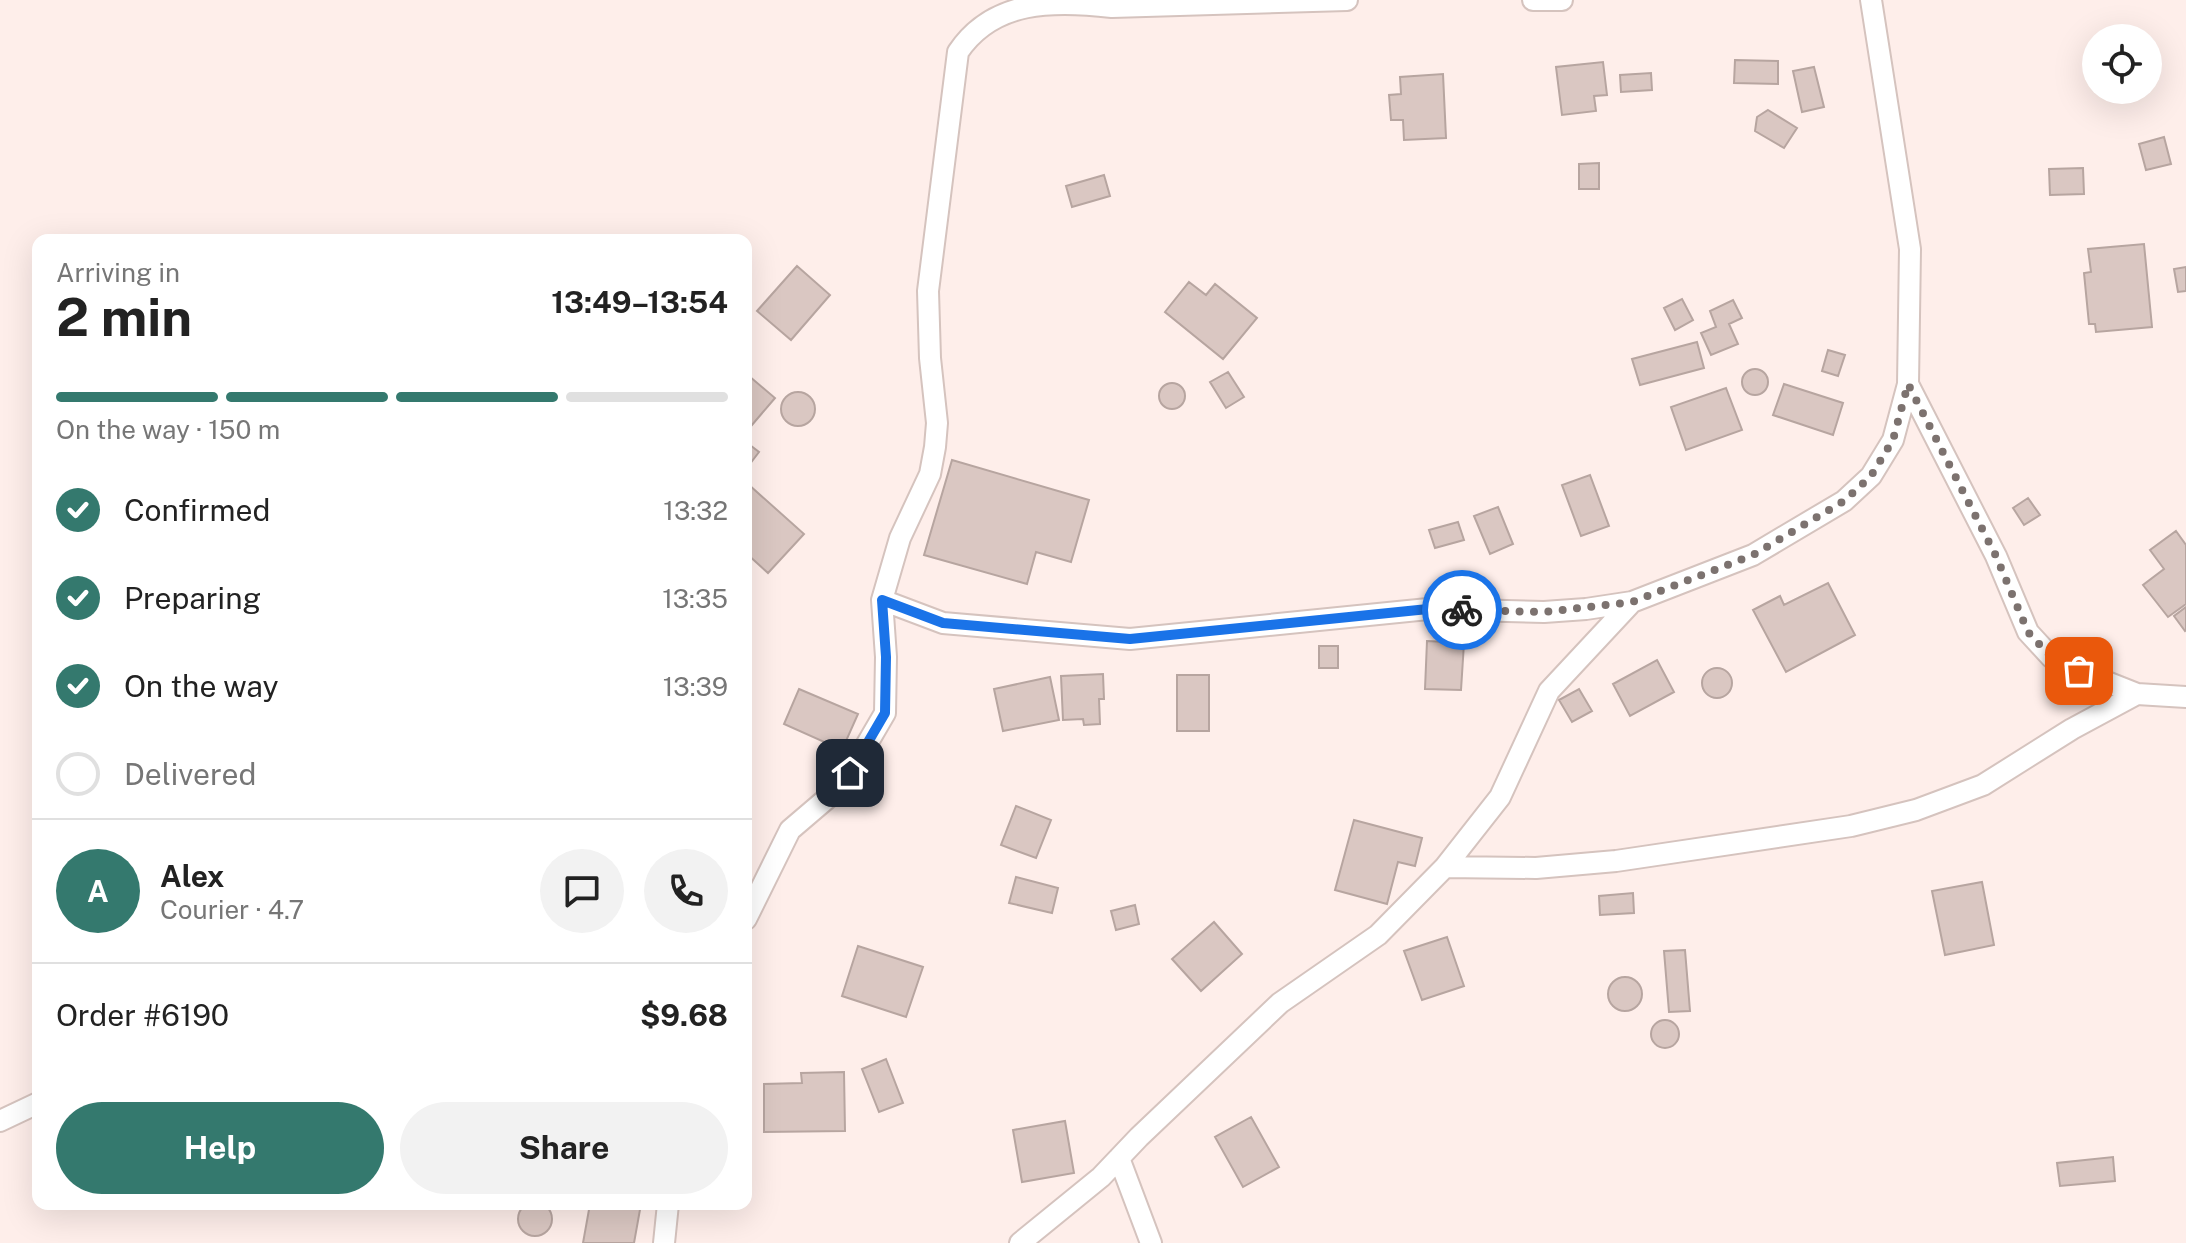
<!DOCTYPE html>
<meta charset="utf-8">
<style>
body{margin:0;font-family:"Public Sans",sans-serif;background:#f2f2f2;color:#222;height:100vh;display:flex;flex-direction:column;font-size:30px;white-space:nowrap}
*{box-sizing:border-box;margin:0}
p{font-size:26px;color:#767676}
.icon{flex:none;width:44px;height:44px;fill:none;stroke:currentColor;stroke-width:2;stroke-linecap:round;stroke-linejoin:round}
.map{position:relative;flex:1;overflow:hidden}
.details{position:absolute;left:32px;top:234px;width:720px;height:976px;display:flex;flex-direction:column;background:#fff;border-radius:16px;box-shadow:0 8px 32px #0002}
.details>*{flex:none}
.tools{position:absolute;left:2082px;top:24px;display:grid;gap:16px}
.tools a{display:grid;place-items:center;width:80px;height:80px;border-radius:50%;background:#fff;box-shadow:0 8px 32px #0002;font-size:40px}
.pin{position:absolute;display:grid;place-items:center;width:68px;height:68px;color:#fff;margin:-34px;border-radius:16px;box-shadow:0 4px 12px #0006}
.courier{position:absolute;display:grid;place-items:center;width:80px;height:80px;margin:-40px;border:6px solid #1a73e8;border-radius:50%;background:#fff;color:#222;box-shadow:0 2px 10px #0007}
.headline em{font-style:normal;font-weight:700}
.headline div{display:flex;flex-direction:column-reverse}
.headline{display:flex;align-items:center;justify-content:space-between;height:136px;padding:0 24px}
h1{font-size:52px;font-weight:700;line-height:60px}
.bar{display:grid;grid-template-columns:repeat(4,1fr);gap:12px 8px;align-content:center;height:96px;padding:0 24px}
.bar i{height:10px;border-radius:6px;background:#e0e0e0}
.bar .selected{background:#34796e}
.bar p{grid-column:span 4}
.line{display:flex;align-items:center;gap:20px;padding:0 24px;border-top:2px solid #e0e0e0}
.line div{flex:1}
.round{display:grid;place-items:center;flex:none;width:84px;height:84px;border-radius:42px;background:#f2f2f2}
ol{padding:0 24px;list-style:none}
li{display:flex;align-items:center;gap:24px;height:88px}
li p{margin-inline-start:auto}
li .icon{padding:8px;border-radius:50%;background:#34796e;color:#fff;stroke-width:4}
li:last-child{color:#767676}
li i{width:44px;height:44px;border:4px solid #e0e0e0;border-radius:50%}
.cta{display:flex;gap:16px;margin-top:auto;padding:16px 24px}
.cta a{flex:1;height:92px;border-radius:48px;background:#34796e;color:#fff;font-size:32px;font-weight:700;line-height:92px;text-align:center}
.cta a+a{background:#f2f2f2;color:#222}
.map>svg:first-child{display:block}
.building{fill:#dac7c2;stroke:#b7a5a0;stroke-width:2}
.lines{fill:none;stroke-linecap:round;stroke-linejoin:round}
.service-casing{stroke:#d5c3be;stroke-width:24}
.service{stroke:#fff;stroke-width:20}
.done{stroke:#7c726f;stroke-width:8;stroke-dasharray:0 14.4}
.route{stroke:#1a73e8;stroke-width:10}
</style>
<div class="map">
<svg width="2186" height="1243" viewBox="0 0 2186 1243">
<rect width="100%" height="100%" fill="#feeeea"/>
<path class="building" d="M 1735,60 L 1778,61 L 1778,84 L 1734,83 Z
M 1603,62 L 1607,95 L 1594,96 L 1596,111 L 1562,115 L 1556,67 Z
M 1814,67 L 1824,107 L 1802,112 L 1793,71 Z
M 1651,73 L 1652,90 L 1621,92 L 1620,75 Z
M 1443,74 L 1446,138 L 1404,140 L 1403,120 L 1391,120 L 1389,95 L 1401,94 L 1400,77 Z
M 1768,110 L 1797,128 L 1784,148 L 1755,131 L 1757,117 Z
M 2164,137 L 2171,164 L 2146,170 L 2139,144 Z
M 1599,163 L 1599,189 L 1579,189 L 1579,164 Z
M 2083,168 L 2084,194 L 2050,195 L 2049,169 Z
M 1104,175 L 1110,196 L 1072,207 L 1066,186 Z
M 2144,244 L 2152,327 L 2096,332 L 2095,324 L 2089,324 L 2084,273 L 2091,272 L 2088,249 Z
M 797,266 L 830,295 L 791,340 L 757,311 Z
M 2186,267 L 2186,291 L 2178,292 L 2174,269 Z
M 1189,282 L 1206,295 L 1215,284 L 1257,318 L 1223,359 L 1165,312 Z
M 1682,299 L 1693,320 L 1675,330 L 1664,308 Z
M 1733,300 L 1742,318 L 1729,324 L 1738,344 L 1711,355 L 1701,333 L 1716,327 L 1710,311 Z
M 1697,342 L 1704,368 L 1640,385 L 1632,359 Z
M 1828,350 L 1845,355 L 1838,376 L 1822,371 Z
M1742 382a13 13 0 1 1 26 0a13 13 0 1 1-26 0Z
M 1228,372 L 1244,397 L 1226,408 L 1210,382 Z
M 749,376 L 775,398 L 746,432 L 746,380 Z
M1159 396a13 13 0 1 1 26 0a13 13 0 1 1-26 0Z
M 1784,384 L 1843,403 L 1833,435 L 1773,415 Z
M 1726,388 L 1742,430 L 1686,450 L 1671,407 Z
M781 409a17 17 0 1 1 34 0a17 17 0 1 1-34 0Z
M 746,442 L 759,452 L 746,469 Z
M 952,460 L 1089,500 L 1071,562 L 1036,552 L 1027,584 L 924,555 Z
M 1590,475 L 1609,526 L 1581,536 L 1562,485 Z
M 748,484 L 804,534 L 768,573 L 746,553 L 746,486 Z
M 2028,498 L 2040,515 L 2024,525 L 2013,508 Z
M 1498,507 L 1513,544 L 1490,554 L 1474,516 Z
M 1458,522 L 1464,540 L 1435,548 L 1429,530 Z
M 2176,531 L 2186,545 L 2186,604 L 2168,617 L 2143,585 L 2164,569 L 2150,550 Z
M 1828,583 L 1855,635 L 1786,672 L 1753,610 L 1780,596 L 1784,605 Z
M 2186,607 L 2186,630 L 2185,631 L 2174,616 Z
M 1427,641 L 1464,643 L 1461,690 L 1425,689 Z
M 1319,646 L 1338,646 L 1338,668 L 1319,668 Z
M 1657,660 L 1674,692 L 1630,716 L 1613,684 Z
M1702 683a15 15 0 1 1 30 0a15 15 0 1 1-30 0Z
M 1103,674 L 1104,699 L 1099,699 L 1100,724 L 1084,725 L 1083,719 L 1063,720 L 1061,676 Z
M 1177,675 L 1209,675 L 1209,731 L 1177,731 Z
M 1050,677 L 1059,720 L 1003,731 L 994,689 Z
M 799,689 L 858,714 L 842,750 L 784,724 Z
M 1579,689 L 1592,711 L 1572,722 L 1559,700 Z
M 1016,806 L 1051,820 L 1036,858 L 1001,845 Z
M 1354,820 L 1422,838 L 1415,866 L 1398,862 L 1387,904 L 1335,890 Z
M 1016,877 L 1058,888 L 1052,913 L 1009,903 Z
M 1982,882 L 1994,945 L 1945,955 L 1932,891 Z
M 1633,893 L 1634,913 L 1600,915 L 1599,896 Z
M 1135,905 L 1139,924 L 1116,930 L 1111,911 Z
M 1214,922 L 1242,954 L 1201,991 L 1172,959 Z
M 1447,937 L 1464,986 L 1422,1000 L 1404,951 Z
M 858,946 L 923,967 L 906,1017 L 842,996 Z
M 1685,950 L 1690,1011 L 1669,1012 L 1664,951 Z
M1608 994a17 17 0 1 1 34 0a17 17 0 1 1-34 0Z
M1651 1034a14 14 0 1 1 28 0a14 14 0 1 1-28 0Z
M 886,1059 L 903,1103 L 879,1112 L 862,1069 Z
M 844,1072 L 845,1131 L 764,1132 L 764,1084 L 802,1083 L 801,1073 Z
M 1251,1117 L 1279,1167 L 1243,1187 L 1215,1137 Z
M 1065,1121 L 1074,1173 L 1022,1182 L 1013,1130 Z
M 2113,1157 L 2115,1181 L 2060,1186 L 2057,1163 Z
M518 1219a17 17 0 1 1 34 0a17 17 0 1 1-34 0Z
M 590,1204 L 641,1204 L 634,1243 L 583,1243 Z"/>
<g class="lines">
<defs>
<path id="service" d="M 1533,0 L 1562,0
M 1908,384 L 1996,556 L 2028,632 L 2051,657 L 2079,671 L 2137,694
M 882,600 L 943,623 L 1130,639 L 1428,609 L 1544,612 L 1586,609 L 1632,602 L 1753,555 L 1844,501 L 1871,476 L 1893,440 L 1908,384 L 1910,249 L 1871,0
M 1445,867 L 1536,868 L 1616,861 L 1851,826 L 1916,810 L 1983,785 L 2072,729 L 2137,694 L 2186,697
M 746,919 L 790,830 L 831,795 L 850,773 L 885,713 L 886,657 L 882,600 L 900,538 L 930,474 L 935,447 L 937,423 L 930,358 L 928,291 L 958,52 C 993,0 1053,0 1112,7 L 1347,0
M 0,1121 L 38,1103
M 1119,1158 L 1151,1243
M 664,1243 L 668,1204
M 1020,1243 L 1101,1177 L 1139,1137 L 1280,1003 L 1378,935 L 1445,867 L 1500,797 L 1549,691 L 1632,602"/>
</defs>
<use href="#service" class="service-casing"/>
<use href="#service" class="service"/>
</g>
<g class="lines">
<path class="done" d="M 1462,610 L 1544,612 L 1632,602 L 1753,555 L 1844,501 L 1871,476 L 1893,440 L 1908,384 L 1996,556 L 2028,632 L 2051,657 L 2079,671"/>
<path class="route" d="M 850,773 L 885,713 L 886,657 L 882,600 L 943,623 L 1130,639 L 1428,609 L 1462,610"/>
</g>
</svg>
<div class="tools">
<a><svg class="icon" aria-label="locate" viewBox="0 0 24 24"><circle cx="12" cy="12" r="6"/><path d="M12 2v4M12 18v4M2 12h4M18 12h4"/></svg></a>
</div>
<div class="pin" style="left:2079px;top:671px;background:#ea580c"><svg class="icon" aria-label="bag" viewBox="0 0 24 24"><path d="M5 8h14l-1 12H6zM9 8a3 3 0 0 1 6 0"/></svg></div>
<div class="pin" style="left:850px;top:773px;background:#1f2937"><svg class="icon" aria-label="home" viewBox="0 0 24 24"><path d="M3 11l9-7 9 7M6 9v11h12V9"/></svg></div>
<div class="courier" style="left:1462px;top:610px"><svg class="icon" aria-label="bike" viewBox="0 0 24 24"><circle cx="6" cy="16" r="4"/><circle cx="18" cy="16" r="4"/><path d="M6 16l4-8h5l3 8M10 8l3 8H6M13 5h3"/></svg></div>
<section class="details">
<div class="headline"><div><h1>2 min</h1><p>Arriving in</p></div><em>13:49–13:54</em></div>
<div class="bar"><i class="selected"></i><i class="selected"></i><i class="selected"></i><i></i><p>On the way · 150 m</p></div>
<ol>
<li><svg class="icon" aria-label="check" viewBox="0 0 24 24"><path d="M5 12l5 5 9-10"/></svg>Confirmed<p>13:32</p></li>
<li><svg class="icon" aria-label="check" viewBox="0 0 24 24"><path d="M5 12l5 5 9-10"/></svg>Preparing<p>13:35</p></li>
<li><svg class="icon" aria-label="check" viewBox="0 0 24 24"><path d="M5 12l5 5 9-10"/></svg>On the way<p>13:39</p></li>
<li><i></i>Delivered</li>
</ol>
<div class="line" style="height:144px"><b class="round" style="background:#34796e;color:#fff">A</b><div><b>Alex</b><p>Courier · 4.7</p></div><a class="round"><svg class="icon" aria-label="chat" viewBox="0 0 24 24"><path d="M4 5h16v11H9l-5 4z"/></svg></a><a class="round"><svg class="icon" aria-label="phone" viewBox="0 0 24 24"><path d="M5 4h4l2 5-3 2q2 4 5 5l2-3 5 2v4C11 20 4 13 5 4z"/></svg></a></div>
<div class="line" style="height:104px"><div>Order #6190</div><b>$9.68</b></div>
<div class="cta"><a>Help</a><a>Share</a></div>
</section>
</div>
